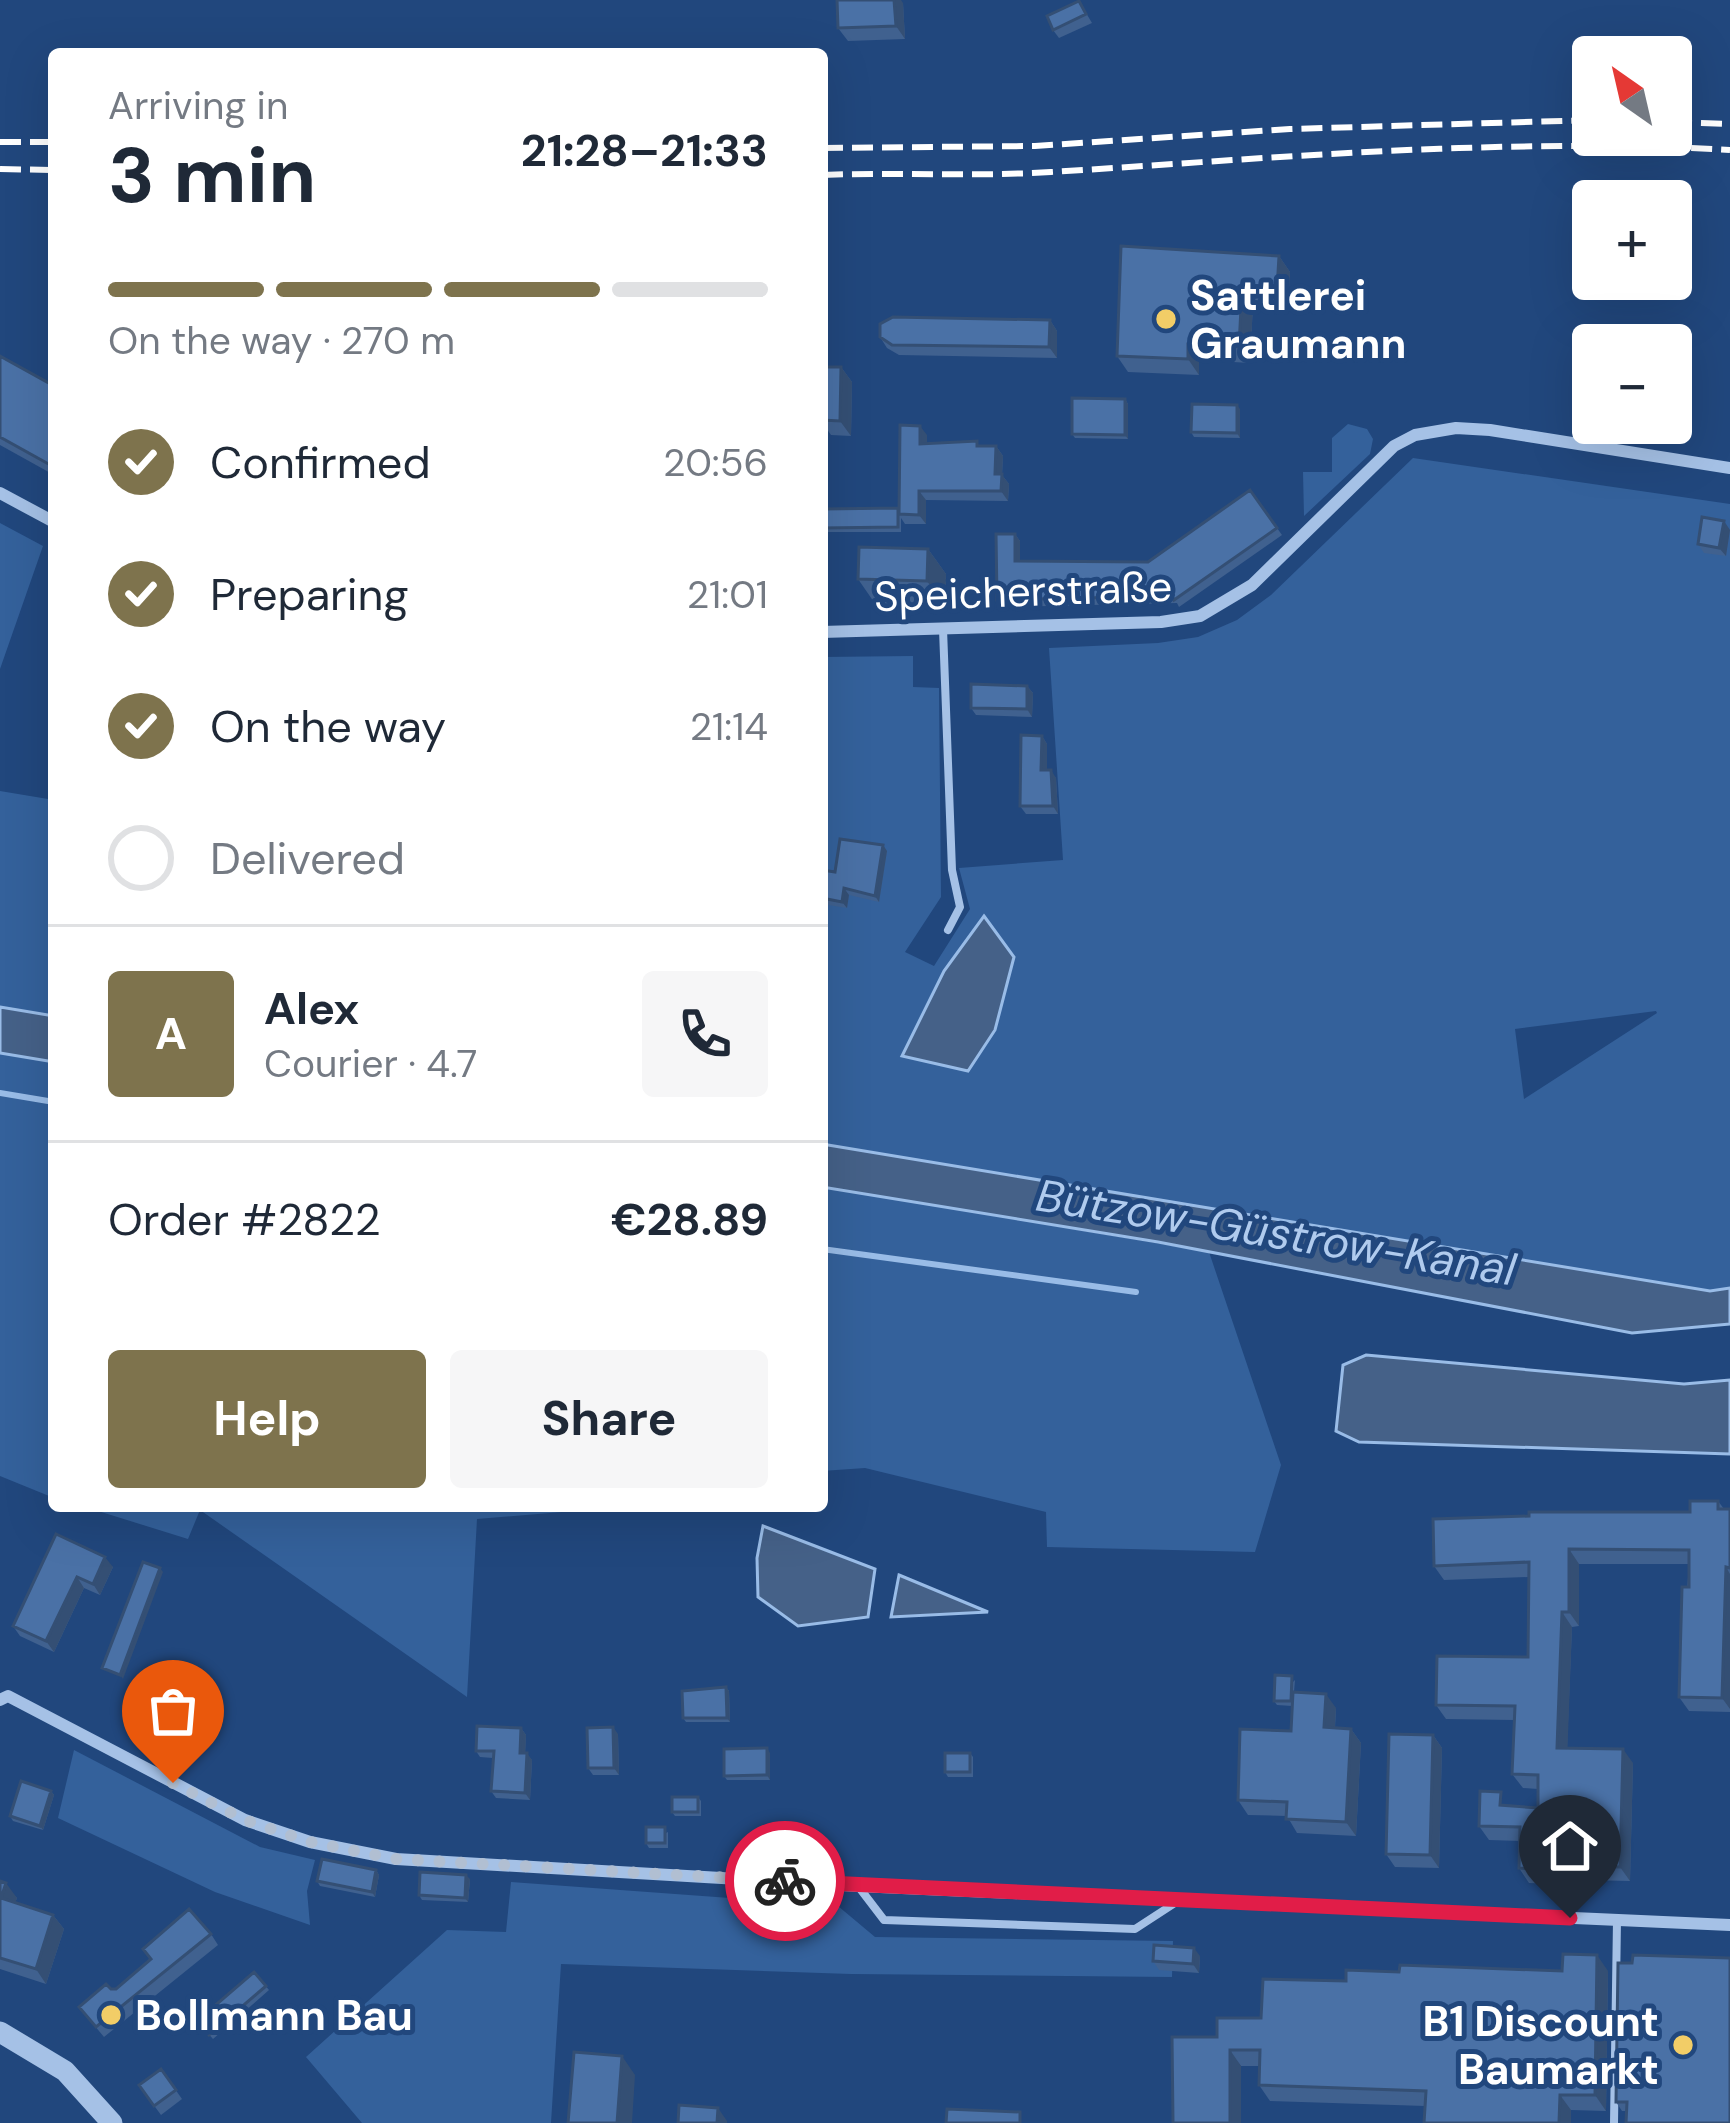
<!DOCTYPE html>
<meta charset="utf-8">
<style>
body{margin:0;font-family:"DM Sans",sans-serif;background:#f6f6f7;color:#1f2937;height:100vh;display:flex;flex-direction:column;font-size:45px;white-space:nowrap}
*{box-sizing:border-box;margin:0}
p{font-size:39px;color:#747a83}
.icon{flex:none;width:66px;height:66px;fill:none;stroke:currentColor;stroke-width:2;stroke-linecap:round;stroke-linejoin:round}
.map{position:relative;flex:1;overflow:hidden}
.side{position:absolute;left:48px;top:48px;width:780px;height:1464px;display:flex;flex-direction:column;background:#fff;border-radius:12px;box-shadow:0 12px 48px #0002}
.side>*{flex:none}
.needle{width:78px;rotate:326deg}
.buttons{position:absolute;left:1572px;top:36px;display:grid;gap:24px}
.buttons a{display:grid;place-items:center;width:120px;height:120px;border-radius:12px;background:#fff;box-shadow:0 12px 48px #0002;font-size:60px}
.pin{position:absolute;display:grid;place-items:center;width:102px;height:102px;color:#fff;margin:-123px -51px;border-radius:50% 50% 50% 0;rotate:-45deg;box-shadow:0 0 12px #0007}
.pin .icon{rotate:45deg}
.courier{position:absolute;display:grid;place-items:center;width:120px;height:120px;margin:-60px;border:9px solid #e11d48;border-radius:50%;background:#fff;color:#222;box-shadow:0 3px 15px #0007}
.summary em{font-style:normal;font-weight:700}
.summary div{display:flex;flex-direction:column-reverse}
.summary{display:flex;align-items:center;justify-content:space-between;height:204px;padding:0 60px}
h1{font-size:78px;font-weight:700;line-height:90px}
.bar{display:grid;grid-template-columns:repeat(4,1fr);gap:18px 12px;align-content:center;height:144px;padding:0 60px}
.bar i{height:15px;border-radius:9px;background:#e0e1e3}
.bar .active{background:#7e734d}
.bar p{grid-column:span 4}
.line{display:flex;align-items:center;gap:30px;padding:0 60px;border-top:3px solid #e0e1e3}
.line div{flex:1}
.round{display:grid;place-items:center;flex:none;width:126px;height:126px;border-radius:12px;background:#f6f6f7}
ol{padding:0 60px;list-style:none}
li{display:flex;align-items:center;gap:36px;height:132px}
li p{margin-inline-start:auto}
li .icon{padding:12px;border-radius:50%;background:#7e734d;color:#fff;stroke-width:4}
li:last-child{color:#747a83}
li i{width:66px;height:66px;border:6px solid #e0e1e3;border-radius:50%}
.action{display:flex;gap:24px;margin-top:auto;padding:24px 60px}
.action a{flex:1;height:138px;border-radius:12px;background:#7e734d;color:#fff;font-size:48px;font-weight:700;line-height:138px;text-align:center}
.action a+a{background:#f6f6f7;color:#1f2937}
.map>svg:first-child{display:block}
.green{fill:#34619b;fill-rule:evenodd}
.water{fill:#456188;stroke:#99bce7;stroke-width:3}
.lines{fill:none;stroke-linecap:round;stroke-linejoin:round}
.stream{stroke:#99bce7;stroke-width:6}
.service{stroke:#a5c1e6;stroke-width:8}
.minor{stroke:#a5c1e6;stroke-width:12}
.tertiary{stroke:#a5c1e6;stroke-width:21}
.rail{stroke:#fff;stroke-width:6;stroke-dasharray:21 9;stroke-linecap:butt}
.wall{fill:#40618f}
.shaded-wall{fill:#344f74}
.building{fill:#4a71a6;stroke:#344f74;stroke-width:3}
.done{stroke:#b1bfd2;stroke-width:12;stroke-dasharray:0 21.6}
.route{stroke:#e11d48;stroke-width:15}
.poi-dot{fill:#f2cd67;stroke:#21477d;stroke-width:4.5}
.labels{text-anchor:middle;stroke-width:10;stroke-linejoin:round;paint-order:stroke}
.poi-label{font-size:42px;font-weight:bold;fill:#fff;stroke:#21477d;text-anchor:start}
.street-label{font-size:42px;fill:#fff;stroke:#21477d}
.water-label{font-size:45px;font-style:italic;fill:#b0cbee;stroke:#21477d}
</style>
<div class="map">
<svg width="1730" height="2123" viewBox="0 0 1730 2123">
<rect width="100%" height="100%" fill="#21477d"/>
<path class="green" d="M 1348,424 L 1367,429 L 1373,439 L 1370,454 L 1304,516 L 1303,472 L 1332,472 L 1332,438 Z
M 1413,458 L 1730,504 L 1730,1288 L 1710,1291 L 822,1144 L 822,657 L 913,656 L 913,687 L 939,688 L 941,897 L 905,952 L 934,966 L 970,909 L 959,868 L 1063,860 L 1049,648 L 1158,643 L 1198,637 L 1237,620 L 1271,595 ZM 1656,1011 L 1657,1013 L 1524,1099 L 1515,1029 Z
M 0,523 L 43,546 L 0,669 Z
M 0,791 L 54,800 L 54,1016 L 0,1007 Z
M 0,1053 L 54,1062 L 54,1498 L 0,1476 Z
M 822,1187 L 1209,1252 L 1281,1465 L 1255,1552 L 1047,1547 L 1046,1512 L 865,1468 L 822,1471 Z
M 82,1506 L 634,1506 L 477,1519 L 467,1697 L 200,1510 L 188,1539 Z
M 74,1750 L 260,1847 L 315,1860 L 307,1891 L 310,1925 L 215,1892 L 58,1818 Z
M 511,1882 L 838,1906 L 875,1937 L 1173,1941 L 1172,1977 L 851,1974 L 561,1964 L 551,2123 L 362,2123 L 306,2057 L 447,1930 L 506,1932 Z"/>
<path class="water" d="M 984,916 L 1014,957 L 995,1030 L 968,1071 L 902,1056 L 944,971 Z
M 0,1007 L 54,1016 L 54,1062 L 0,1053 Z
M 822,1144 L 1710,1291 L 1730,1288 L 1730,1324 L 1632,1333 L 1158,1242 L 822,1187 Z
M 1366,1355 L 1684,1384 L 1730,1380 L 1730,1454 L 1359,1442 L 1336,1431 L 1343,1365 Z
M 763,1526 L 875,1569 L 868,1617 L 798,1626 L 758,1597 L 757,1558 Z
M 899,1575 L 988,1612 L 891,1617 Z"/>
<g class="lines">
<path class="stream" d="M 0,1093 L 54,1102
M 822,1249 L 1136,1292"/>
<path class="service" d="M 943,629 L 952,870 L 960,907 L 948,930
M 858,1886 L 884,1920 L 1135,1929 L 1178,1901
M 1614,2123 L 1617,1920"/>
<path class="minor" d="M 0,493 L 54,522
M 822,632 L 1161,622 L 1200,616 L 1252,585 L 1394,446 L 1415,435 L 1456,428 L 1490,430 L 1730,468
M 0,1700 L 8,1696 L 245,1820 L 310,1842 L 396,1859 L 858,1886 L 1730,1925"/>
<path class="tertiary" d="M 0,2032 L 65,2071 L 112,2123"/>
<path class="rail" d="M 1671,122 L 1730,124
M 0,142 L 54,142
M 822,148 L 1035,146 L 1290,129 L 1593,120
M 0,169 L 54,170
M 822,175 C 898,172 975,177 1051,172 C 1277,158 1503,137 1730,150"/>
</g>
<path class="wall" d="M 1079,1 L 1092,23 L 1059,38 L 1053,30 Z
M 903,3 L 905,39 L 848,41 L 838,28 Z
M 1279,256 L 1290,272 L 1288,306 L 1253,304 L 1250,363 L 1199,360 L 1199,375 L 1128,372 L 1117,356 Z
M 1050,320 L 1057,331 L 1057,358 L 899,355 L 887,348 L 880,337 Z
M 0,356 L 54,386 L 54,475 L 0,445 Z
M 822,367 L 841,367 L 852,382 L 851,436 L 831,435 L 822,422 Z
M 1125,399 L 1128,404 L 1128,439 L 1075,438 L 1072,434 Z
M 1240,409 L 1240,438 L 1194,437 L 1191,432 Z
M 927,435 L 927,444 L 996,446 L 1003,456 L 1002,475 L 1009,484 L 1008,501 L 926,500 L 926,524 L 905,524 L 901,518 L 901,532 L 822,532 L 822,509 L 898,508 Z
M 1250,490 L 1282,535 L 1179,607 L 1177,603 L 1002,607 L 997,600 L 1015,534 L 1020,541 L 1020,561 L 1148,562 Z
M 1730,530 L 1726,556 L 1704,553 L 1698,544 Z
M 928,549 L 946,574 L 945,607 L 876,605 L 858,579 Z
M 1027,686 L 1033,693 L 1032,717 L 976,715 L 971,708 Z
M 1042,736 L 1047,744 L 1047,770 L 1056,778 L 1058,814 L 1026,814 L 1020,806 Z
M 883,845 L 887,851 L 879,902 L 849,895 L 847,908 L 822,904 L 822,870 L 835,872 Z
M 1718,1501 L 1724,1509 L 1730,1509 L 1730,1712 L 1689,1711 L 1679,1697 L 1689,1564 L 1579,1564 L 1579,1626 L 1572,1627 L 1567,1748 L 1633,1763 L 1630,1881 L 1584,1880 L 1584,1885 L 1529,1883 L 1519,1868 L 1520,1841 L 1489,1840 L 1479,1826 L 1510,1806 L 1538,1808 L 1538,1789 L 1523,1788 L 1512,1774 L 1514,1720 L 1446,1719 L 1436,1705 L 1528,1657 L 1528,1577 L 1444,1580 L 1434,1566 L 1690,1512 Z
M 56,1534 L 113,1567 L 100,1595 L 84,1588 L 54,1652 L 20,1636 L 13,1626 Z
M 1295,1680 L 1294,1692 L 1336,1708 L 1335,1728 L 1351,1729 L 1361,1743 L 1356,1836 L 1297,1833 L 1287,1816 L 1248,1815 L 1238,1800 L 1291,1731 L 1292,1706 L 1277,1705 L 1274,1701 Z
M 726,1687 L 729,1691 L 730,1722 L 686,1722 L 683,1718 Z
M 521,1728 L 526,1735 L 525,1753 L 532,1760 L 530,1800 L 496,1798 L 491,1791 L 493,1758 L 480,1757 L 476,1751 Z
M 618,1734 L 619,1775 L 593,1775 L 588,1768 Z
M 1433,1735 L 1442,1748 L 1439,1868 L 1395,1867 L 1386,1854 Z
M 770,1753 L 770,1780 L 727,1780 L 724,1776 Z
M 970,1753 L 973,1757 L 973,1777 L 948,1777 L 945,1772 Z
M 51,1791 L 54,1795 L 43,1830 L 13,1821 L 10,1816 Z
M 698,1797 L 701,1801 L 701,1816 L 675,1816 L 672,1812 Z
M 668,1832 L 668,1848 L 649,1848 L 646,1843 Z
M 376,1870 L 379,1875 L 375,1897 L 320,1886 L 317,1881 Z
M 470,1879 L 468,1902 L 422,1900 L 419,1895 Z
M 0,1881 L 17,1898 L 15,1903 L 53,1915 L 64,1929 L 46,1984 L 0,1969 Z
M 211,1934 L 218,1945 L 104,2037 L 79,2007 L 111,1989 L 116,1989 L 150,1960 L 143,1949 Z
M 1200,1956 L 1199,1973 L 1159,1970 L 1153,1961 Z
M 1632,1963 L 1627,2111 L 1622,2111 L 1616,2102 Z
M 1608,1971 L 1606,2111 L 1571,2110 L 1571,2123 L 1424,2123 L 1425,2106 L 1270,2101 L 1259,2085 L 1260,2066 L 1241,2066 L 1217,2037 L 1346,1981 L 1399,1972 Z
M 254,1972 L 269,1990 L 213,2039 L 197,2021 Z
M 161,2069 L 182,2099 L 161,2115 L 139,2085 Z"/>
<path class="shaded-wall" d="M 894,0 L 901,0 L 903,3 L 905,39 L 896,26 Z
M 1279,256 L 1290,272 L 1288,306 L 1277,290 Z
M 1242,288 L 1253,304 L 1250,363 L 1239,347 Z
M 1050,320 L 1057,331 L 1057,358 L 1049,347 Z
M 1188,344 L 1199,360 L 1199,375 L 1188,359 Z
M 841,367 L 852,382 L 851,436 L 840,421 Z
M 1125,399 L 1128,404 L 1128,439 L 1125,435 Z
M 1237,405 L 1240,409 L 1240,438 L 1237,433 Z
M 920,426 L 927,435 L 927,454 L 920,444 Z
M 996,446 L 1003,456 L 1002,475 L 1009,484 L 1008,501 L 1001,491 L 995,474 Z
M 919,491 L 926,500 L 926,524 L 919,515 Z
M 1724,521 L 1730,530 L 1726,556 L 1719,548 Z
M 1015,534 L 1020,541 L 1020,568 L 1015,561 Z
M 928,549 L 946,574 L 945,607 L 927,581 Z
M 822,565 L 824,568 L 824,602 L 822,600 Z
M 1027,686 L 1033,693 L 1032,717 L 1027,709 Z
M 1042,736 L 1047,744 L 1047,778 L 1041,770 Z
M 1051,770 L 1056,778 L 1058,814 L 1053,806 Z
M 883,845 L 887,851 L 879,902 L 875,896 Z
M 844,888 L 849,895 L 847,908 L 842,902 Z
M 1569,1549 L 1579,1564 L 1579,1626 L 1569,1612 Z
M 105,1557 L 113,1567 L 100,1595 L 93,1584 Z
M 1726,1567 L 1730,1574 L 1730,1709 L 1722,1698 Z
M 160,1568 L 163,1572 L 123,1679 L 120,1675 Z
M 77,1577 L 84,1588 L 54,1652 L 46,1641 Z
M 1562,1612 L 1572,1627 L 1567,1762 L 1557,1748 Z
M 726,1687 L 729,1691 L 730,1722 L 727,1718 Z
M 1326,1694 L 1336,1708 L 1334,1742 L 1324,1727 Z
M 613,1727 L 618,1734 L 619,1775 L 614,1768 Z
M 521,1728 L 526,1735 L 525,1760 L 520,1753 Z
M 1351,1729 L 1361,1743 L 1356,1836 L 1346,1822 Z
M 1433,1735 L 1442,1748 L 1439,1868 L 1430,1855 Z
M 767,1748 L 770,1753 L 770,1780 L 767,1775 Z
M 1623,1749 L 1633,1763 L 1630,1881 L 1620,1867 Z
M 527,1753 L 532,1760 L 530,1800 L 525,1793 Z
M 51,1791 L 54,1795 L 43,1830 L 40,1826 Z
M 1574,1866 L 1584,1880 L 1584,1885 L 1574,1871 Z
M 376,1870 L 379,1875 L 375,1897 L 372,1892 Z
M 466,1875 L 470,1879 L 468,1902 L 465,1898 Z
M 6,1883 L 17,1898 L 11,1913 L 1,1898 Z
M 53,1915 L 64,1929 L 46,1984 L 36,1969 Z
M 1194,1948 L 1200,1956 L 1199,1973 L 1193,1964 Z
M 1597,1955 L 1608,1971 L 1606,2111 L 1595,2095 Z
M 1230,2050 L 1241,2066 L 1241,2123 L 1230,2123 Z
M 622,2056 L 635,2075 L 632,2123 L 617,2123 Z
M 1560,2095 L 1571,2110 L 1571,2123 L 1559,2123 Z
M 718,2108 L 727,2121 L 727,2123 L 717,2123 Z"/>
<path class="building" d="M 837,0 L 894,0 L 896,26 L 838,28 Z
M 1079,1 L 1086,14 L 1053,30 L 1047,16 Z
M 1121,246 L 1279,256 L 1277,290 L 1242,288 L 1239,347 L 1188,344 L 1188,359 L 1117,356 Z
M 893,317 L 1050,320 L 1049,347 L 892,345 L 880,337 L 880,324 Z
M 0,356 L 54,386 L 54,467 L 0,437 Z
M 822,367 L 841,367 L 840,421 L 822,420 Z
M 1072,398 L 1125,399 L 1125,435 L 1072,434 Z
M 1192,404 L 1237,405 L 1237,433 L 1191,432 Z
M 900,425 L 920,426 L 920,444 L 977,441 L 977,446 L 996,446 L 995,474 L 1002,474 L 1001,491 L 919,491 L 919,515 L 899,514 Z
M 1250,490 L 1277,528 L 1174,600 L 1172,596 L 997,600 L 996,534 L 1015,534 L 1015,561 L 1148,562 Z
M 898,508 L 898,527 L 822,528 L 822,509 Z
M 1702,517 L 1724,521 L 1719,548 L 1698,544 Z
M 859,547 L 928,549 L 927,581 L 858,579 Z
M 971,684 L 1027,686 L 1027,709 L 971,708 Z
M 1021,735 L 1042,736 L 1041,770 L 1051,770 L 1053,806 L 1020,806 Z
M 840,839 L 883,845 L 875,896 L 844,888 L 842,902 L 822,898 L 822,870 L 835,872 Z
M 1690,1501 L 1718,1501 L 1718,1509 L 1730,1509 L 1730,1568 L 1726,1567 L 1722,1698 L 1679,1697 L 1682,1587 L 1689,1587 L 1689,1550 L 1569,1549 L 1569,1612 L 1562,1612 L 1557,1748 L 1623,1749 L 1620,1867 L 1574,1866 L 1574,1871 L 1519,1868 L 1520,1827 L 1479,1826 L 1480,1791 L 1501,1792 L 1500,1805 L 1538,1808 L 1538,1775 L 1512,1774 L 1515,1706 L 1436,1705 L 1437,1656 L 1528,1657 L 1529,1562 L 1434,1566 L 1433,1519 L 1529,1516 L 1529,1512 L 1690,1512 Z
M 56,1534 L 105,1557 L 93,1584 L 77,1577 L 46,1641 L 13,1626 Z
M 143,1562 L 160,1568 L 120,1675 L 102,1668 Z
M 1275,1675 L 1292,1676 L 1291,1701 L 1274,1701 Z
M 726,1687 L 727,1718 L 683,1718 L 682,1691 Z
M 1293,1692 L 1326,1694 L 1324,1727 L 1351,1729 L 1346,1822 L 1286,1819 L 1287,1802 L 1238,1800 L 1240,1729 L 1291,1731 Z
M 477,1726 L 521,1728 L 520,1753 L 527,1753 L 525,1793 L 491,1791 L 494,1751 L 476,1751 Z
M 613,1727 L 614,1768 L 588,1768 L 587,1728 Z
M 1389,1734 L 1433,1735 L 1430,1855 L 1386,1854 Z
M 767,1748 L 767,1775 L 724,1776 L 724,1749 Z
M 945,1753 L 970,1753 L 970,1772 L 945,1772 Z
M 21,1781 L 51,1791 L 40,1826 L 10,1816 Z
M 672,1797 L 698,1797 L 698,1812 L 672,1812 Z
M 646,1827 L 665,1827 L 665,1843 L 646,1843 Z
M 322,1859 L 376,1870 L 372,1892 L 317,1881 Z
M 420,1872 L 466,1875 L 465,1898 L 419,1895 Z
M 0,1881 L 6,1883 L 1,1898 L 53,1915 L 36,1969 L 0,1958 Z
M 189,1909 L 211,1934 L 96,2027 L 79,2007 L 106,1984 L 111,1989 L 116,1989 L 151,1959 L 143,1949 Z
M 1154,1945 L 1194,1948 L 1193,1964 L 1153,1961 Z
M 1563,1954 L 1597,1955 L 1595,2095 L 1560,2095 L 1559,2123 L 1424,2123 L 1426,2091 L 1259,2085 L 1260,2050 L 1230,2050 L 1230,2123 L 1173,2123 L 1172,2037 L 1217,2037 L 1217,2018 L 1261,2018 L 1263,1979 L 1346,1981 L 1346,1970 L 1399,1972 L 1400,1965 L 1562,1971 Z
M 1633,1955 L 1730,1958 L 1730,2123 L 1626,2123 L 1627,2102 L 1616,2102 L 1618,1963 L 1632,1963 Z
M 254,1972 L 266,1986 L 209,2035 L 197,2021 Z
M 574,2052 L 622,2056 L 617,2123 L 568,2123 Z
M 161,2069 L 176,2090 L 154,2106 L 139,2085 Z
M 679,2105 L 718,2108 L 717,2123 L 678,2123 Z
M 947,2109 L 1020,2112 L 1020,2123 L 946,2123 Z"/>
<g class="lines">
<path class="done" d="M 173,1783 L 245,1820 L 310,1842 L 396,1859 L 785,1881"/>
<path class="route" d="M 785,1881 L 1570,1918"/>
</g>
<g class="poi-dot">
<circle cx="1166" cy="319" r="12"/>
<circle cx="111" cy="2015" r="12"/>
<circle cx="1683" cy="2045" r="12"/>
</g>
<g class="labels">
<g class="poi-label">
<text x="1190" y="310">Sattlerei<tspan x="1190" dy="48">Graumann</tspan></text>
<text x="135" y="2030">Bollmann Bau</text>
<text x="1659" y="2036" text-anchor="end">B1 Discount<tspan x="1659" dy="48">Baumarkt</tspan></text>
</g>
<g class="street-label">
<text transform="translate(1023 591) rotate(-2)" y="15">Speicherstraße</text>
</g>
<g class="water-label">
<text transform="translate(1276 1232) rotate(9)" y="16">Bützow-Güstrow-Kanal</text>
</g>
</g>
</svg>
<div class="buttons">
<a><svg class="needle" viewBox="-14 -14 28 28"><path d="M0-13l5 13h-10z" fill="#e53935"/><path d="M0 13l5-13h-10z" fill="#747a83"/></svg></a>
<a>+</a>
<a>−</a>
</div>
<div class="pin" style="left:173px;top:1783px;background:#ea580c"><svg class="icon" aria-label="bag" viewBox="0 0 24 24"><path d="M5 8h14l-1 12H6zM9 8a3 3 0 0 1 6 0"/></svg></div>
<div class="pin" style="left:1570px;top:1918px;background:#1f2937"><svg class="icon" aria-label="home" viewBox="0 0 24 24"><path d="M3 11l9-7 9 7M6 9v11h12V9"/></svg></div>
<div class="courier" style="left:785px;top:1881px"><svg class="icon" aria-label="bike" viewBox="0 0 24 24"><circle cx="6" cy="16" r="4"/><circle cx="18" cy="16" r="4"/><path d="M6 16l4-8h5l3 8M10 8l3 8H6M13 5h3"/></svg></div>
<section class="side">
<div class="summary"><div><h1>3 min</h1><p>Arriving in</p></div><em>21:28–21:33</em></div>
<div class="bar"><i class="active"></i><i class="active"></i><i class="active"></i><i></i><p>On the way · 270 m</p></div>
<ol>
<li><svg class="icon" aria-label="check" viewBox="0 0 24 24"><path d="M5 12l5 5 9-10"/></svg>Confirmed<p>20:56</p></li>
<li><svg class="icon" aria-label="check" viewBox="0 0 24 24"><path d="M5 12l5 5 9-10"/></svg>Preparing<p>21:01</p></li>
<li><svg class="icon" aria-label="check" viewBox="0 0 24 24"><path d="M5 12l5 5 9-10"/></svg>On the way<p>21:14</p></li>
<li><i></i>Delivered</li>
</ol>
<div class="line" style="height:216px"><b class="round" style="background:#7e734d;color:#fff">A</b><div><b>Alex</b><p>Courier · 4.7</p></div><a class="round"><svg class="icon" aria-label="phone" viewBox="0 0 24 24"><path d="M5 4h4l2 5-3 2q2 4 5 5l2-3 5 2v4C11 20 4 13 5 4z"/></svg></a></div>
<div class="line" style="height:156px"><div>Order #2822</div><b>€28.89</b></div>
<div class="action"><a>Help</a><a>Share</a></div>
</section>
</div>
